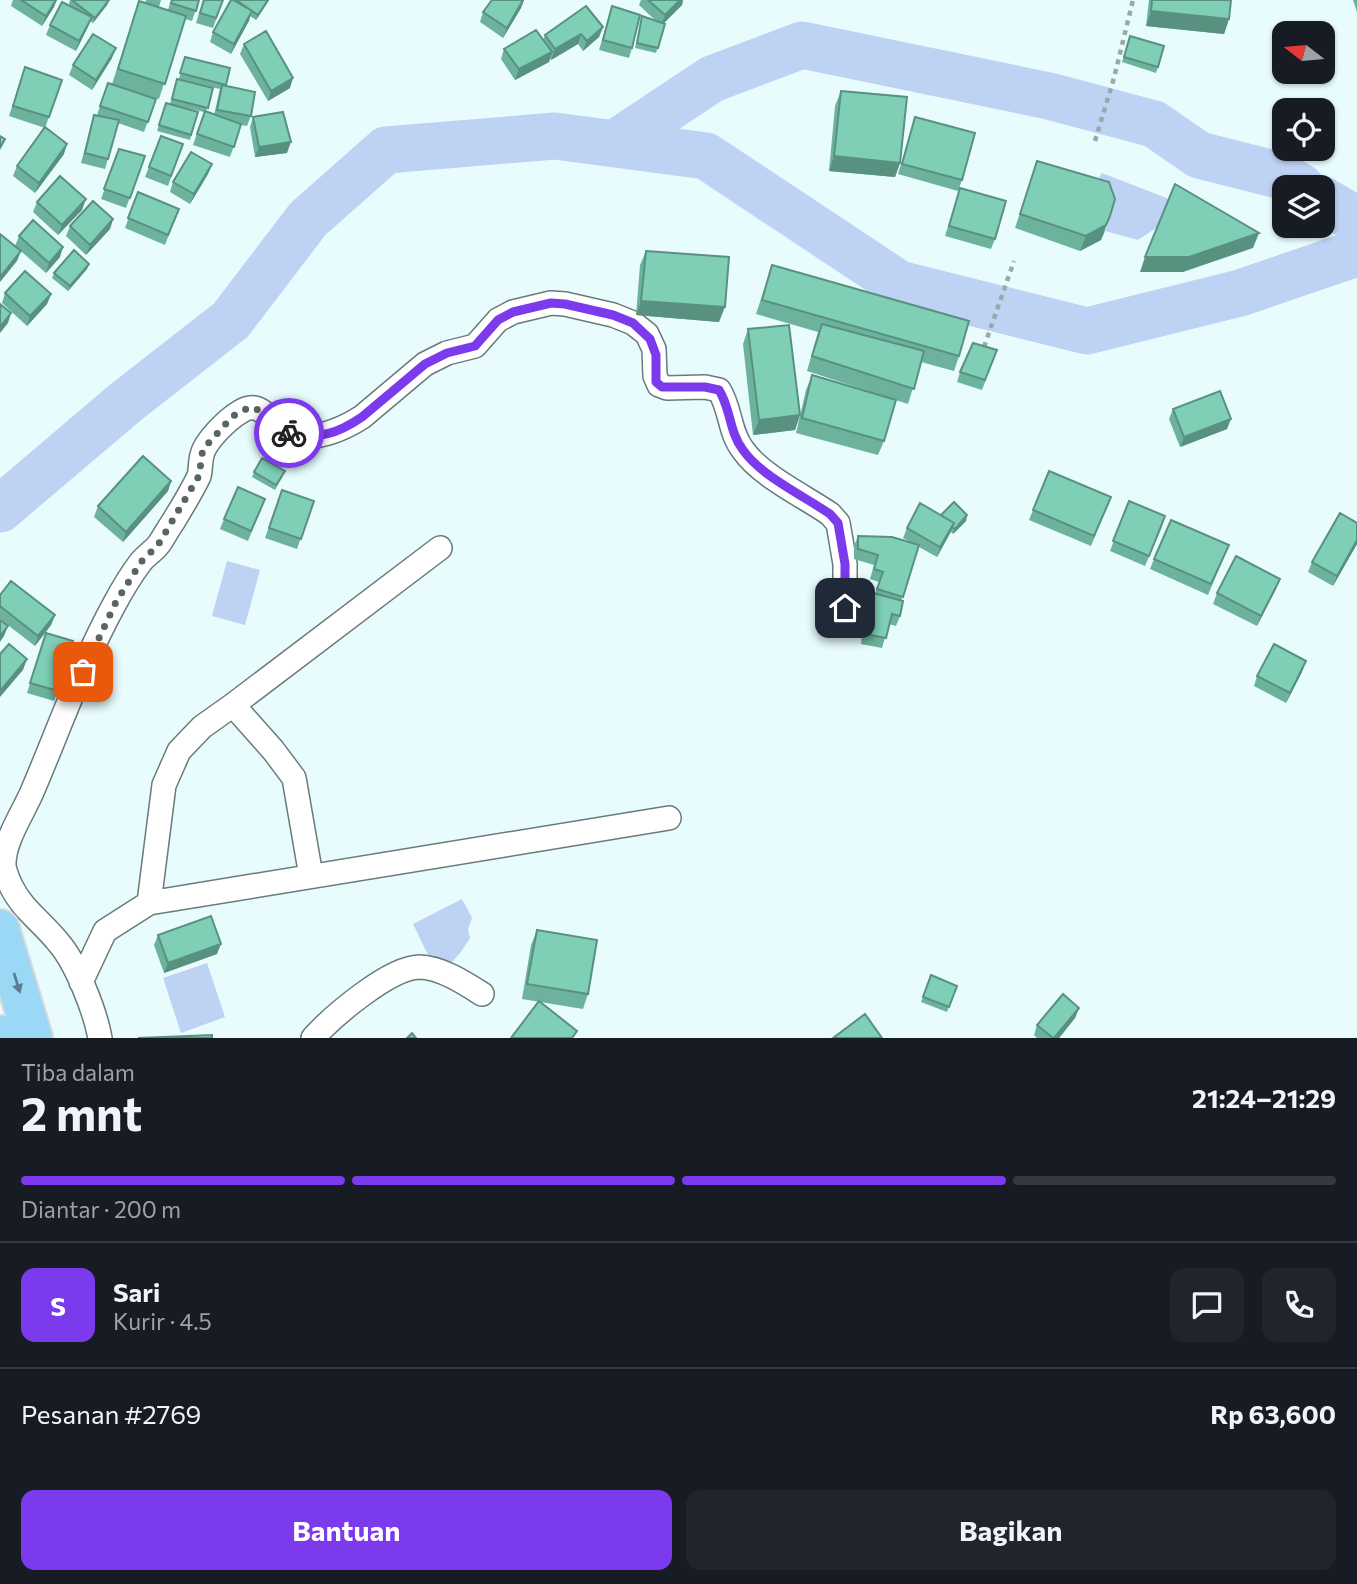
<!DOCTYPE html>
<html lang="id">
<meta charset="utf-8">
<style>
body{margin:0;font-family:Commissioner,sans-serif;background:#20242c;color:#f1f3f6;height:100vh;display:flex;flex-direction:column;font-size:26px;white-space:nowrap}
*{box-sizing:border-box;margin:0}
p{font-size:23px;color:#9ea1a6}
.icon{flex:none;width:38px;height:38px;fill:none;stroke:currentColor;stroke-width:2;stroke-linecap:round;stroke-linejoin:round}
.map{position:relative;height:1038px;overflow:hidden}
.panel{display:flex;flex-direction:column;background:#171b24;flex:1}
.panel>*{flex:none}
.needle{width:46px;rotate:286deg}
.controls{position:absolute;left:1272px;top:21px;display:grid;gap:14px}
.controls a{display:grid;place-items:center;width:63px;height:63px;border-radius:14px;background:#171b24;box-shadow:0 2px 5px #0004;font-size:35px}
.pin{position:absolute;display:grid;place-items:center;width:60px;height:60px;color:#fff;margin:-30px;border-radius:14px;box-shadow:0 4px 10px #0006}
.courier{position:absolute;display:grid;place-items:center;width:70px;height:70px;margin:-35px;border:5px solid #7c3aed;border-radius:50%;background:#fff;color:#222;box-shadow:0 2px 9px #0007}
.head em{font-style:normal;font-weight:700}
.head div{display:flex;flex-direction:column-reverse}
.head{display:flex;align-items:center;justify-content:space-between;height:119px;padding:0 21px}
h1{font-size:46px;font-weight:700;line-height:52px}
.bar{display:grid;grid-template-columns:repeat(4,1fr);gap:10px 7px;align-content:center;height:84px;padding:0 21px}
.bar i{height:9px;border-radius:5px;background:#363941}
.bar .current{background:#7c3aed}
.bar p{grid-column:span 4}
.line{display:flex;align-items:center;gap:18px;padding:0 21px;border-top:2px solid #363941}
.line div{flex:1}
.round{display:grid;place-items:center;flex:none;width:74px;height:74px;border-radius:14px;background:#20242c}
.primary-button{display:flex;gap:14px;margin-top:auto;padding:14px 21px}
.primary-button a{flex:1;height:80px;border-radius:14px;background:#7c3aed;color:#fff;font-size:28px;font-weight:700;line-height:80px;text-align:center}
.primary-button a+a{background:#20242c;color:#f1f3f6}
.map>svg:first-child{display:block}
.water{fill:#bed2f4}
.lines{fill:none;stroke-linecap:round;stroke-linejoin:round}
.river{stroke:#bed2f4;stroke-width:47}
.minor-casing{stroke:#697a7c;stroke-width:26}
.trunk-casing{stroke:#d8d9d9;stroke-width:42}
.path{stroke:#99a8a9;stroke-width:4.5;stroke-dasharray:5 5;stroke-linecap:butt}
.minor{stroke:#fff;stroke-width:23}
.trunk{stroke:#9ad8f6;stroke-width:38}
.wall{fill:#6db29d}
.shaded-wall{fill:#599180}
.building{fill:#7fcfb7;stroke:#599180;stroke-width:2}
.oneway{fill:#5a7f90}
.done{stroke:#596465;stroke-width:7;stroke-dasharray:0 12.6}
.route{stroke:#7c3aed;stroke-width:9}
</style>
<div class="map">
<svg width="1357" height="1038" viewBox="0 0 1357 1038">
<rect width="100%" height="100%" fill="#e8fcfd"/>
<path class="water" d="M 1102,173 L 1169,199 L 1159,226 L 1138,240 L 1105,231 L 1109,214 L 1088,193 Z
M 227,561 L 260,570 L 245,625 L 212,616 Z
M 462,899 L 472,918 L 468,929 L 470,938 L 460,953 L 452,962 L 432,963 L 413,924 Z
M 207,963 L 225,1017 L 181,1033 L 163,978 Z"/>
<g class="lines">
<path class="river" d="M 614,144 L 712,79 L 802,45 L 1049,96 L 1154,124 L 1199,155 L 1282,176 L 1301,187
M 1323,200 L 1357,220
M 0,509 L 126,402 L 231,320 L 308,219 L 386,150 L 555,136 L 706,156 L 899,284 L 1087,331 L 1240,293 L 1357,253"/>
<defs>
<path id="minor" d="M 233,705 L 273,750 L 294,778 L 311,876
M 149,903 L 164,785 L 179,751 L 202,727 L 233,705 L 440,548
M 81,982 L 105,931 L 149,903 L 669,818
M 100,1038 C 95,1011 76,962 58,942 C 42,922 22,909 11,886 C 8,879 5,873 4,866 C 3,842 23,813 32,792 C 59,729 82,663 115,603 C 122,590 131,575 140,563 C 145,556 154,551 159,544 C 164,537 168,529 173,522 C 182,507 192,491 199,476 C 201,469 200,462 202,455 C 205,441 228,419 240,412 C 263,397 270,426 288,433 C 314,442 340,431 362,417 L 425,364 L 447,353 L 475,346 L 498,320 L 513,312 L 551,303 L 565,304 L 613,315 L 633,323 L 647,334 L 654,349 L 655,376 L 659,385 L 667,388 L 705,387 L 719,390 C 731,409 729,432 743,450 C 761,476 804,496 830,514 L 838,523 L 845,564 L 845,608
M 313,1038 C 333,1016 389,968 419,967 C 440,967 465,983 482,994"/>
<path id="trunk" d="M 0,929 L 33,1038
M 0,1035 L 1,1038"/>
</defs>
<use href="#minor" class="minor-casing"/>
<use href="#trunk" class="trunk-casing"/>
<path class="path" d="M 1095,141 L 1114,78 L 1133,0
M 984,347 L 1014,261"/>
<use href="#minor" class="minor"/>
<use href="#trunk" class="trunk"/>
</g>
<path class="wall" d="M 13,0 L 57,0 L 54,7 L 42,26 L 11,6 Z
M 70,0 L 109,0 L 107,5 L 93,23 L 90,21 L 76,51 L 46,35 L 50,25 L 73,7 L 69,4 Z
M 146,0 L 161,0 L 159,7 L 168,10 L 171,0 L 199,0 L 192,21 L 185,19 L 159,99 L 112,84 L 139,1 L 145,3 Z
M 203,0 L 223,0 L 213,28 L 196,23 Z
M 231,0 L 269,0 L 256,20 L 250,16 L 231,54 L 210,42 L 213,32 Z
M 524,0 L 521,8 L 503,38 L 480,22 L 483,12 Z
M 641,0 L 683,0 L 682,5 L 663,24 L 665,24 L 656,53 L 635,48 L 642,16 L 656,21 L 639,5 Z
M 1149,0 L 1231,0 L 1229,19 L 1224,34 L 1146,26 Z
M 1353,0 L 1357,0 L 1357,12 Z
M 612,6 L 632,48 L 629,58 L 599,50 Z
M 603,27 L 599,37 L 583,51 L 578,44 L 551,60 L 550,58 L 549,62 L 515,80 L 501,59 L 504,49 L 543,40 L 545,35 Z
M 1130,36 L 1158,67 L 1156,73 L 1122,62 Z
M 244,44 L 290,88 L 268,101 L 240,54 Z
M 185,57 L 230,68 L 226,86 L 251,116 L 247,126 L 241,125 L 230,157 L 193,145 L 204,112 L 170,104 L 175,84 L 213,88 L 206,112 L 214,115 L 220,89 L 179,79 Z
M 112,58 L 92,90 L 69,75 L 73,65 Z
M 25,67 L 62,80 L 45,128 L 64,154 L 35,193 L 13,176 L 17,166 L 45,128 L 9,116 Z
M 108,83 L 156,99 L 144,132 L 118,123 L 105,169 L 81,163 L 91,125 L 94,115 L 97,115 Z
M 841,91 L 900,163 L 895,177 L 829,171 L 835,106 Z
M 166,103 L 198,112 L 190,140 L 157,131 Z
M 253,117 L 287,153 L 255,157 L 250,127 Z
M 915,117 L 962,180 L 958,191 L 898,174 Z
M 161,136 L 183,144 L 168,186 L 145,177 Z
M 119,149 L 145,156 L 126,208 L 101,199 Z
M 1037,161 L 1105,231 L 1101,240 L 1080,251 L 1015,228 Z
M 212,164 L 208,174 L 190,204 L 170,192 L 173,182 Z
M 960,188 L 995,239 L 991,249 L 945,236 Z
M 138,192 L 179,209 L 165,245 L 125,228 Z
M 37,202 L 82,210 L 58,235 L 33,212 Z
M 113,219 L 110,229 L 86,255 L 66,236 L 70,226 Z
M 19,236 L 60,257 L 46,273 L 15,246 Z
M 646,251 L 719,322 L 636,315 L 640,265 Z
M 89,264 L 87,269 L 68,291 L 52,278 L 54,273 Z
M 772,265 L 959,356 L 954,371 L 921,362 L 908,404 L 807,371 L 818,332 L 756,314 Z
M 5,293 L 51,294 L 47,304 L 27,326 L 2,303 Z
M 748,329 L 800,415 L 795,430 L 753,435 L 743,344 Z
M 997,350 L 982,390 L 957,382 L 960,372 Z
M 812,375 L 884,441 L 878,455 L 796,433 L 806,390 Z
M 1173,409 L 1227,429 L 1180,447 L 1169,419 Z
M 254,472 L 283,476 L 275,490 L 252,477 Z
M 171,481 L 168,491 L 123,542 L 94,517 L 98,506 Z
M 282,490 L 314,501 L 297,549 L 265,538 Z
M 1129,501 L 1162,527 L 1145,566 L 1110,551 Z
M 1107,507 L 1091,546 L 1029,520 L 1033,510 Z
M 261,509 L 248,541 L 220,529 L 224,519 Z
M 967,515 L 966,521 L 953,534 L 951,532 L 937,557 L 919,547 L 901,601 L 900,616 L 896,626 L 889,624 L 882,648 L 861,644 L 863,621 L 850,618 L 855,599 L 858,589 L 875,594 L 879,582 L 870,579 L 874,565 L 854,559 L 854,546 L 858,536 L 912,543 L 903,538 L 907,528 Z
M 1357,523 L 1357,544 L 1333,586 L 1308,572 L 1312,562 Z
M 1229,545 L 1208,595 L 1150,569 L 1154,559 Z
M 1276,589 L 1257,626 L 1213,604 L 1217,593 Z
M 0,595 L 55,615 L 51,625 L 35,646 L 0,619 Z
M 46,633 L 58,691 L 54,701 L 27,693 Z
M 1302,672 L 1286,703 L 1254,686 L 1257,676 Z
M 537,930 L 588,994 L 583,1009 L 522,999 L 531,945 Z
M 158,935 L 217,954 L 164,973 L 154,945 Z
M 931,975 L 957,986 L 947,1012 L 921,1002 Z
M 1079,1008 L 1075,1018 L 1059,1038 L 1037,1038 L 1034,1035 L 1037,1025 Z"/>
<path class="shaded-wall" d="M 56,0 L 54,7 L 42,26 L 46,16 Z
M 109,0 L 107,5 L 93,23 L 95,18 Z
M 268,0 L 269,0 L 256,20 L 258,15 Z
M 524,0 L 521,8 L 503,38 L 507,28 Z
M 680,0 L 683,0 L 682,5 L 661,26 L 665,15 Z
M 252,11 L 249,21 L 231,54 L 234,44 Z
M 1151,11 L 1229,19 L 1224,34 L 1146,26 Z
M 92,17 L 88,27 L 76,51 L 79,41 Z
M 603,27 L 599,37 L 583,51 L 587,41 Z
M 581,34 L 578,44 L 551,60 L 555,49 Z
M 116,48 L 112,58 L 92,90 L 96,80 Z
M 552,52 L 549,62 L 515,80 L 519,69 Z
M 293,78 L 290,88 L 268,101 L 271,91 Z
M 291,142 L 287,153 L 255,157 L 259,147 Z
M 67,144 L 64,154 L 35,193 L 39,183 Z
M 834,156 L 900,163 L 895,177 L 829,171 Z
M 212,164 L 208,174 L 190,204 L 194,194 Z
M 86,199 L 82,210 L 58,235 L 62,225 Z
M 1110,216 L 1101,240 L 1080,251 L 1086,236 Z
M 113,219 L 110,229 L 86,255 L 90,245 Z
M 1259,233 L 1253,248 L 1183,272 L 1140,272 L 1145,257 Z
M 63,247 L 60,257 L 46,273 L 49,263 Z
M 21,251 L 17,261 L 0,282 L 0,277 Z
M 89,264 L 87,269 L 68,291 L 70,286 Z
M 51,294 L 47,304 L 27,326 L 30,316 Z
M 641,301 L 725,307 L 719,322 L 636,315 Z
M 11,313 L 8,323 L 0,333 L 0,327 Z
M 800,415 L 795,430 L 753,435 L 759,420 Z
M 1231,419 L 1227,429 L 1180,447 L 1184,437 Z
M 171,481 L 168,491 L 123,542 L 126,532 Z
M 967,515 L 966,521 L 953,534 L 955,529 Z
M 954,523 L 950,533 L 937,557 L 940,547 Z
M 1357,540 L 1357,544 L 1333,586 L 1337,576 Z
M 1280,579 L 1276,589 L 1257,626 L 1261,616 Z
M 55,615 L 51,625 L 35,646 L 38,636 Z
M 8,626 L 4,636 L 0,642 L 0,636 Z
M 27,659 L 23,670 L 0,697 L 0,691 Z
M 1306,661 L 1302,672 L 1286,703 L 1290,693 Z
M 221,944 L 217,954 L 164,973 L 168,963 Z
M 1079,1008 L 1075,1018 L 1059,1038 L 1054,1038 Z"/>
<path class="building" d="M 21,0 L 56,0 L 46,16 Z
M 72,0 L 109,0 L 95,18 Z
M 172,0 L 199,0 L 196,11 L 171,3 Z
M 204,0 L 223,0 L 216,18 L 200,13 Z
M 231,0 L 233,0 L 252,11 L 234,44 L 213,32 Z
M 236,0 L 268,0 L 258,15 Z
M 492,0 L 523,0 L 507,28 L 483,12 Z
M 648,0 L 680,0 L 665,15 Z
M 1152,0 L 1231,0 L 1229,19 L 1151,11 Z
M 139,1 L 186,16 L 165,84 L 118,69 Z
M 62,2 L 92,17 L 79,41 L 50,25 Z
M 586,6 L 603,27 L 587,41 L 581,34 L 555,49 L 545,35 Z
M 612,6 L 640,15 L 632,48 L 603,40 Z
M 642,16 L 665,24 L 658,48 L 637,43 Z
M 536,30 L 552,52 L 519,69 L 504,49 Z
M 266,31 L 293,78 L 271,91 L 244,44 Z
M 93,34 L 116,48 L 96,80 L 73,65 Z
M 1130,36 L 1164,46 L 1158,67 L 1124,57 Z
M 185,57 L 230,68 L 226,85 L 180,73 Z
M 25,67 L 62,80 L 49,117 L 13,106 Z
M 177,79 L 213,88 L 208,108 L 172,99 Z
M 108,83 L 156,99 L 148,122 L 100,106 Z
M 222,85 L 255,92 L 251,116 L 217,110 Z
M 841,91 L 907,97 L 900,163 L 834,156 Z
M 166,103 L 198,112 L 191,135 L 159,125 Z
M 205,111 L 241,124 L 234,147 L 197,134 Z
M 283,112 L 291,142 L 259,147 L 253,117 Z
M 94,115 L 119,120 L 108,159 L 85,153 Z
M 915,117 L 975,133 L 962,180 L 902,164 Z
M 45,127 L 67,144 L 39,183 L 17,166 Z
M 0,136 L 5,139 L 0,148 Z
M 161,136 L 183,144 L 171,176 L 149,167 Z
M 119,149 L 145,156 L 130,198 L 104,189 Z
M 191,152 L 212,164 L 194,194 L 173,182 Z
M 1037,161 L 1109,182 L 1115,199 L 1110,216 L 1106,225 L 1086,236 L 1020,214 Z
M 60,176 L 86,199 L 62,225 L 37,202 Z
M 1175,184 L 1259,233 L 1189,257 L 1145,257 Z
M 960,188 L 1006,201 L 995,239 L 949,226 Z
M 138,192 L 179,209 L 168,235 L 128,218 Z
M 93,201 L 113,219 L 90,245 L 70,226 Z
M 33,220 L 63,247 L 49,263 L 19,236 Z
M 0,234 L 21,251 L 0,277 Z
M 74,250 L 89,264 L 70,286 L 54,273 Z
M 646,251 L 729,257 L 725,307 L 641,301 Z
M 772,265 L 969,321 L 959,356 L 762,300 Z
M 25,271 L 51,294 L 30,316 L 5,293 Z
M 0,304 L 11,313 L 0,327 Z
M 822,324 L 924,351 L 914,389 L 812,356 Z
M 789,325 L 800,415 L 759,420 L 748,329 Z
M 973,343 L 997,350 L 985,380 L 960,372 Z
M 812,375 L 896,400 L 884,441 L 802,418 Z
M 1220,391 L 1231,419 L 1184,437 L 1173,409 Z
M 143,456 L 171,481 L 126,532 L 98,506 Z
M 262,458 L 285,471 L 276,485 L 254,472 Z
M 1049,471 L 1111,497 L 1094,536 L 1033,510 Z
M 238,487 L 265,499 L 251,531 L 224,519 Z
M 282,490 L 314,501 L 301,539 L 269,528 Z
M 1129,501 L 1165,516 L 1149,556 L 1113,541 Z
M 954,502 L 967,515 L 955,529 L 952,527 L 954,523 L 941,515 Z
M 920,503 L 954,523 L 940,547 L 907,528 Z
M 1340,513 L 1357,523 L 1357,540 L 1337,576 L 1312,562 Z
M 1171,520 L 1229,545 L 1211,584 L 1154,559 Z
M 858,536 L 892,537 L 919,545 L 903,597 L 877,589 L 883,572 L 874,569 L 878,555 L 858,549 Z
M 1236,556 L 1280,579 L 1261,616 L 1217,593 Z
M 11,581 L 55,615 L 38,636 L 0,606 L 0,595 Z
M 858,589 L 903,601 L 900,616 L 892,614 L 886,638 L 865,634 L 867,611 L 854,608 Z
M 0,620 L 8,626 L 0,636 Z
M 46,633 L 73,641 L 58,691 L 30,683 Z
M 9,644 L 27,659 L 0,691 L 0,654 Z
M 1274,644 L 1306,661 L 1290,693 L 1257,676 Z
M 211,916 L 221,944 L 168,963 L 158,935 Z
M 537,930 L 597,940 L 588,994 L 527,984 Z
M 931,975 L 957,986 L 949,1007 L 923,997 Z
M 1063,994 L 1079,1008 L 1054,1038 L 1053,1038 L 1037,1025 Z
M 539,1001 L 577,1031 L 572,1038 L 511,1038 Z
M 865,1014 L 882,1038 L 833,1038 Z
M 412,1033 L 416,1038 L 407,1038 Z
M 212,1035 L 212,1038 L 138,1038 Z"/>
<defs><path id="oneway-solid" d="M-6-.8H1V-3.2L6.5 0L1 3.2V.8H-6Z" transform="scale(1.75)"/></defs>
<use class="oneway" href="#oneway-solid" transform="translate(17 983) rotate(73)"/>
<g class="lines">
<path class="done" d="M 83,672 L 116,602 L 141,562 L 158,545 L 200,474 L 201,456 L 205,447 L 233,416 L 250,407 C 271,413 271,425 289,433"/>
<path class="route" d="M 289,433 C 320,439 337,434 362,417 L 425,364 L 447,353 L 475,346 L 498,320 L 513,312 L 551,303 L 565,304 L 613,315 L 633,323 L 650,339 L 656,355 L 656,382 L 662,387 L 705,387 L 719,390 C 731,409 729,432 743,450 C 761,476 804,496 830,514 L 838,523 L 845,564 L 845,608"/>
</g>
</svg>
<div class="controls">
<a><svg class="needle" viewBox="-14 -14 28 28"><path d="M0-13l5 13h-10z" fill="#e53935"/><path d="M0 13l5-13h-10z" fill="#9ea1a6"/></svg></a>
<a><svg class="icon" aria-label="locate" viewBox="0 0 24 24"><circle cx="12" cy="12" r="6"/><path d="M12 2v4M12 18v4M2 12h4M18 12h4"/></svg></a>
<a><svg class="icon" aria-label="layers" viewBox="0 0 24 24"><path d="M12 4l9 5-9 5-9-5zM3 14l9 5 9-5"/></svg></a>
</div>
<div class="pin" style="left:83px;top:672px;background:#ea580c"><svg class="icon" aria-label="bag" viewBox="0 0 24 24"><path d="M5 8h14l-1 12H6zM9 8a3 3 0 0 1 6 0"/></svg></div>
<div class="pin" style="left:845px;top:608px;background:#1f2937"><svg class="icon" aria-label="home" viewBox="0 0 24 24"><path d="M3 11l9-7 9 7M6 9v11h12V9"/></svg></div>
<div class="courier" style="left:289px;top:433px"><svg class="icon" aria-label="bike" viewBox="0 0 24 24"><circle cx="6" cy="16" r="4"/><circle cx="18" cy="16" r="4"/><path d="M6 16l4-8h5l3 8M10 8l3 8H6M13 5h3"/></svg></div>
</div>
<section class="panel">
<div class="head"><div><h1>2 mnt</h1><p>Tiba dalam</p></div><em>21:24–21:29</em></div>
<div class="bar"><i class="current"></i><i class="current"></i><i class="current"></i><i></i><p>Diantar · 200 m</p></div>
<div class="line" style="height:126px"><b class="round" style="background:#7c3aed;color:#fff">S</b><div><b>Sari</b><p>Kurir · 4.5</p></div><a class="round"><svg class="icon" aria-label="chat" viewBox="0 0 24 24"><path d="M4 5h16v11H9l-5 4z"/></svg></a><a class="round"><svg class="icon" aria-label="phone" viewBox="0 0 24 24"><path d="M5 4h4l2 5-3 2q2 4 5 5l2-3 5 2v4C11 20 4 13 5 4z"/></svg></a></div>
<div class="line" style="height:91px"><div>Pesanan #2769</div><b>Rp 63,600</b></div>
<div class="primary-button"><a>Bantuan</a><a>Bagikan</a></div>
</section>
